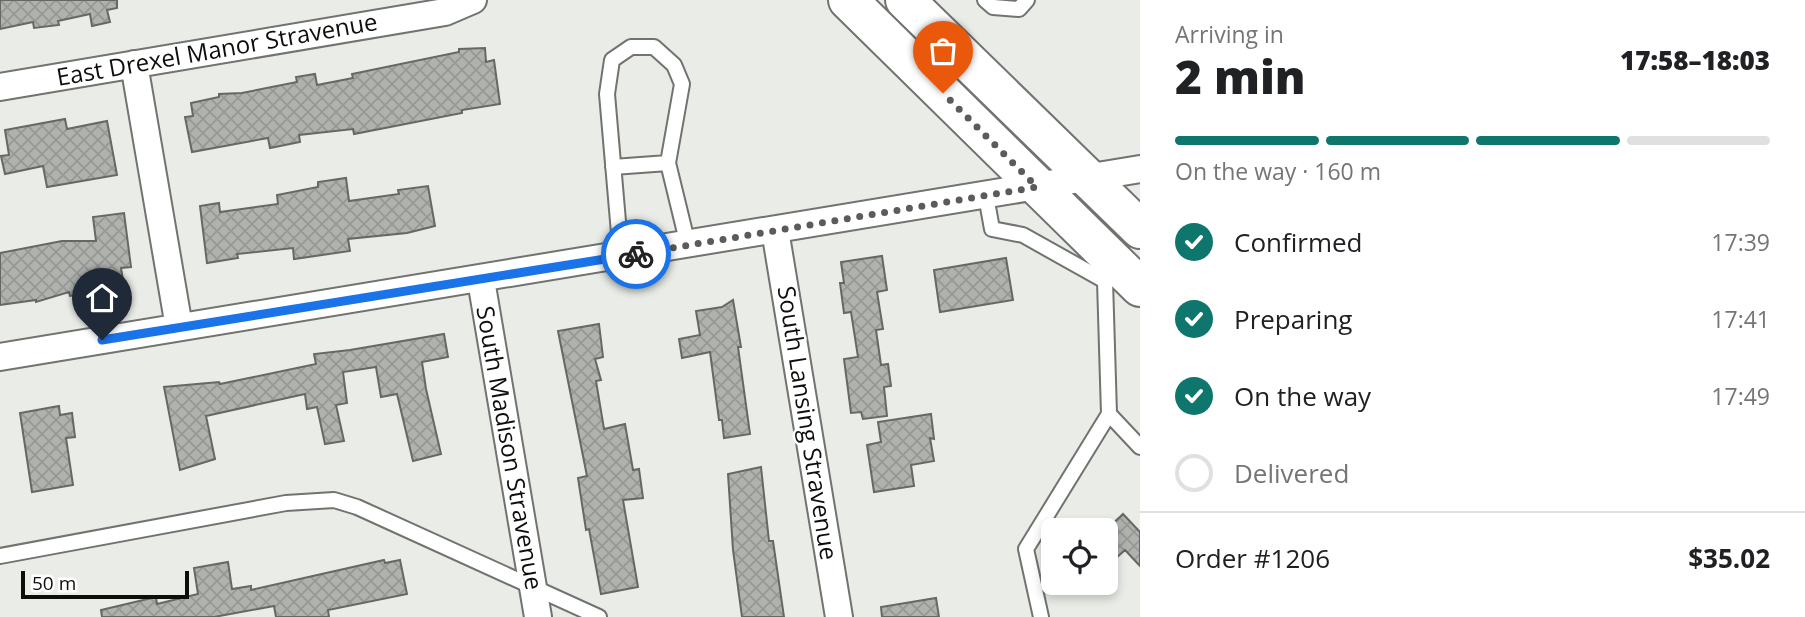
<!DOCTYPE html>
<meta charset="utf-8">
<style>
body{margin:0;font-family:"Open Sans",sans-serif;background:#f2f2f2;color:#202124;height:100vh;display:flex;flex-direction:column;font-size:26px;white-space:nowrap}
*{box-sizing:border-box;margin:0}
p{font-size:23px;color:#757577}
.icon{flex:none;width:38px;height:38px;fill:none;stroke:currentColor;stroke-width:2;stroke-linecap:round;stroke-linejoin:round}
.map{position:relative;flex:1;overflow:hidden}
.panel{display:flex;flex-direction:column;background:#fff;width:665px}
.panel>*{flex:none}
.fabs{position:absolute;left:1041px;top:518px;display:grid;gap:14px}
.fabs a{display:grid;place-items:center;width:77px;height:77px;border-radius:10px;background:#fff;box-shadow:0 4px 10px #0003;font-size:35px}
.scale{position:absolute;left:21px;bottom:18px;width:168px;box-sizing:border-box;padding-left:7px;border:4px solid #0d0e0c;border-top:0;font-size:19px;line-height:24px;white-space:nowrap;color:#0d0e0c;-webkit-text-stroke:5px #fff;paint-order:stroke}
.pin{position:absolute;display:grid;place-items:center;width:60px;height:60px;color:#fff;margin:-72px -30px;border-radius:50% 50% 50% 0;rotate:-45deg;box-shadow:0 0 7px #0007}
.pin .icon{rotate:45deg}
.courier{position:absolute;display:grid;place-items:center;width:70px;height:70px;margin:-35px;border:5px solid #1a73e8;border-radius:50%;background:#fff;color:#222;box-shadow:0 2px 9px #0007}
.head em{font-style:normal;font-weight:800}
.head div{display:flex;flex-direction:column-reverse}
.head{display:flex;align-items:center;justify-content:space-between;height:119px;padding:0 35px}
h1{font-size:46px;font-weight:800;line-height:52px}
.bar{display:grid;grid-template-columns:repeat(4,1fr);gap:10px 7px;align-content:center;height:84px;padding:0 35px}
.bar i{height:9px;border-radius:5px;background:#e0e0e0}
.bar .on{background:#0f766e}
.bar p{grid-column:span 4}
.line{display:flex;align-items:center;gap:18px;padding:0 35px;border-top:2px solid #e0e0e0}
.line div{flex:1}
ol{padding:0 35px;list-style:none}
li{display:flex;align-items:center;gap:21px;height:77px}
li p{margin-inline-start:auto}
li .icon{padding:7px;border-radius:50%;background:#0f766e;color:#fff;stroke-width:4}
li:last-child{color:#757577}
li i{width:38px;height:38px;border:4px solid #e0e0e0;border-radius:50%}
main{display:flex;flex:1;min-height:0}
.map>svg:first-child{display:block}
.building{fill:url(#building-cross-hatch);stroke:#666863;stroke-width:2}
.lines{fill:none;stroke-linecap:round;stroke-linejoin:round}
.service-casing{stroke:#70736e;stroke-width:18}
.minor-casing{stroke:#70736e;stroke-width:30}
.secondary-casing{stroke:#70736e;stroke-width:42}
.service{stroke:#fff;stroke-width:14}
.minor{stroke:#fff;stroke-width:26}
.secondary{stroke:#fff;stroke-width:38}
.done{stroke:#5a5c59;stroke-width:7;stroke-dasharray:0 12.6}
.route{stroke:#1a73e8;stroke-width:9}
.labels{text-anchor:middle;stroke-width:5;stroke-linejoin:round;paint-order:stroke}
.street-label{font-size:24px;fill:#0d0e0c;stroke:#fff}
</style>
<main>
<div class="map">
<svg width="1140" height="617" viewBox="0 0 1140 617">
<defs>
<pattern id="building-cross-hatch" width="8" height="8" patternUnits="userSpaceOnUse" patternTransform="scale(1.75)"><rect width="8" height="8" fill="#afb2ad"/><path d="M0 0l8 8M0 8l8-8" fill="none" stroke="#959894"/></pattern>
</defs>
<rect width="100%" height="100%" fill="#eaece7"/>
<path class="building" d="M 0,0 L 117,0 L 117,8 L 107,10 L 110,22 L 92,26 L 90,14 L 58,21 L 59,25 L 34,28 L 33,22 L 0,29 Z
M 485,48 L 486,62 L 494,60 L 500,104 L 462,110 L 462,113 L 354,134 L 353,129 L 299,135 L 300,142 L 270,148 L 268,138 L 192,152 L 185,117 L 193,116 L 191,103 L 219,97 L 219,94 L 242,93 L 297,82 L 296,77 L 315,74 L 317,85 L 353,78 L 352,74 L 459,52 L 459,49 Z
M 65,119 L 67,129 L 107,121 L 117,175 L 47,187 L 43,166 L 5,174 L 1,156 L 9,155 L 5,130 Z
M 346,178 L 349,201 L 399,194 L 398,190 L 428,186 L 435,226 L 407,233 L 348,239 L 350,251 L 294,259 L 293,248 L 237,254 L 238,258 L 207,263 L 200,206 L 219,203 L 220,212 L 278,204 L 277,195 L 318,187 L 318,182 Z
M 124,213 L 131,267 L 121,268 L 124,286 L 90,290 L 91,293 L 70,296 L 69,292 L 36,302 L 36,300 L 0,305 L 0,253 L 62,241 L 96,241 L 93,217 Z
M 882,256 L 887,290 L 877,292 L 883,329 L 876,330 L 881,365 L 888,364 L 891,386 L 884,387 L 887,416 L 863,419 L 861,412 L 851,413 L 844,359 L 858,357 L 851,312 L 844,313 L 840,283 L 844,283 L 841,262 Z
M 1006,258 L 1013,300 L 940,312 L 934,270 Z
M 733,300 L 741,347 L 738,347 L 750,434 L 724,438 L 722,420 L 719,420 L 710,352 L 682,358 L 679,339 L 700,335 L 696,311 L 722,307 Z
M 599,324 L 603,357 L 595,359 L 601,380 L 596,381 L 604,429 L 625,424 L 633,470 L 639,469 L 643,498 L 623,500 L 638,587 L 601,594 L 589,529 L 586,530 L 578,478 L 587,476 L 558,331 Z
M 444,334 L 448,357 L 422,362 L 426,389 L 441,454 L 413,461 L 397,394 L 381,397 L 376,367 L 343,372 L 347,403 L 336,405 L 344,441 L 325,444 L 317,407 L 307,409 L 305,394 L 206,416 L 215,459 L 180,470 L 164,387 L 219,382 L 220,384 L 316,364 L 314,354 L 350,350 Z
M 59,406 L 60,415 L 72,413 L 75,437 L 66,438 L 73,485 L 32,492 L 20,413 Z
M 931,414 L 934,439 L 930,438 L 934,461 L 911,465 L 914,486 L 874,492 L 867,445 L 881,442 L 878,422 Z
M 761,467 L 769,541 L 773,541 L 784,617 L 742,617 L 733,550 L 728,474 Z
M 1123,514 L 1140,532 L 1140,566 L 1125,550 L 1116,558 L 1106,547 L 1106,530 Z
M 384,560 L 385,563 L 400,560 L 407,594 L 328,610 L 329,617 L 276,617 L 274,606 L 214,617 L 102,617 L 101,610 L 156,597 L 157,604 L 198,594 L 194,568 L 228,562 L 232,589 L 251,586 L 251,590 Z
M 936,598 L 939,617 L 882,617 L 881,607 Z"/>
<g class="lines">
<defs>
<path id="service" d="M 985,0 L 993,7 L 1019,9 L 1027,0
M 613,167 L 668,163
M 986,196 L 992,229 L 1023,235 L 1105,281
M 621,256 L 607,94 L 612,60 L 631,47 L 654,47 L 674,65 L 682,84 L 668,163 L 688,245
M 1109,414 L 1140,447
M 0,556 L 286,503 L 334,500 L 357,507 L 599,617
M 1041,617 L 1026,549 L 1109,414 L 1105,281 L 1107,263"/>
<path id="minor" d="M 134,64 L 179,327
M 0,87 L 445,12 L 473,0
M 775,230 L 839,617
M 481,280 L 538,617
M 0,357 L 1140,169"/>
<path id="secondary" d="M 848,0 L 1140,287
M 905,0 L 1140,229"/>
</defs>
<use href="#service" class="service-casing"/>
<use href="#minor" class="minor-casing"/>
<use href="#secondary" class="secondary-casing"/>
<use href="#service" class="service"/>
<use href="#minor" class="minor"/>
<use href="#secondary" class="secondary"/>
</g>
<g class="lines">
<path class="done" d="M 636,254 L 1037,187 L 943,93"/>
<path class="route" d="M 102,340 L 636,254"/>
</g>
<g class="labels">
<g class="street-label">
<text transform="translate(217 50) rotate(-10)" y="8">East Drexel Manor Stravenue</text>
<text transform="translate(807 423) rotate(81)" y="8">South Lansing Stravenue</text>
<text transform="translate(509 448) rotate(80)" y="8">South Madison Stravenue</text>
</g>
</g>
</svg>
<div class="fabs">
<a><svg class="icon" aria-label="locate" viewBox="0 0 24 24"><circle cx="12" cy="12" r="6"/><path d="M12 2v4M12 18v4M2 12h4M18 12h4"/></svg></a>
</div>
<div class="scale">50 m</div>
<div class="pin" style="left:943px;top:93px;background:#ea580c"><svg class="icon" aria-label="bag" viewBox="0 0 24 24"><path d="M5 8h14l-1 12H6zM9 8a3 3 0 0 1 6 0"/></svg></div>
<div class="pin" style="left:102px;top:340px;background:#1f2937"><svg class="icon" aria-label="home" viewBox="0 0 24 24"><path d="M3 11l9-7 9 7M6 9v11h12V9"/></svg></div>
<div class="courier" style="left:636px;top:254px"><svg class="icon" aria-label="bike" viewBox="0 0 24 24"><circle cx="6" cy="16" r="4"/><circle cx="18" cy="16" r="4"/><path d="M6 16l4-8h5l3 8M10 8l3 8H6M13 5h3"/></svg></div>
</div>
<section class="panel">
<div class="head"><div><h1>2 min</h1><p>Arriving in</p></div><em>17:58–18:03</em></div>
<div class="bar"><i class="on"></i><i class="on"></i><i class="on"></i><i></i><p>On the way · 160 m</p></div>
<ol>
<li><svg class="icon" aria-label="check" viewBox="0 0 24 24"><path d="M5 12l5 5 9-10"/></svg>Confirmed<p>17:39</p></li>
<li><svg class="icon" aria-label="check" viewBox="0 0 24 24"><path d="M5 12l5 5 9-10"/></svg>Preparing<p>17:41</p></li>
<li><svg class="icon" aria-label="check" viewBox="0 0 24 24"><path d="M5 12l5 5 9-10"/></svg>On the way<p>17:49</p></li>
<li><i></i>Delivered</li>
</ol>
<div class="line" style="height:91px"><div>Order #1206</div><b>$35.02</b></div>
</section>
</main>
